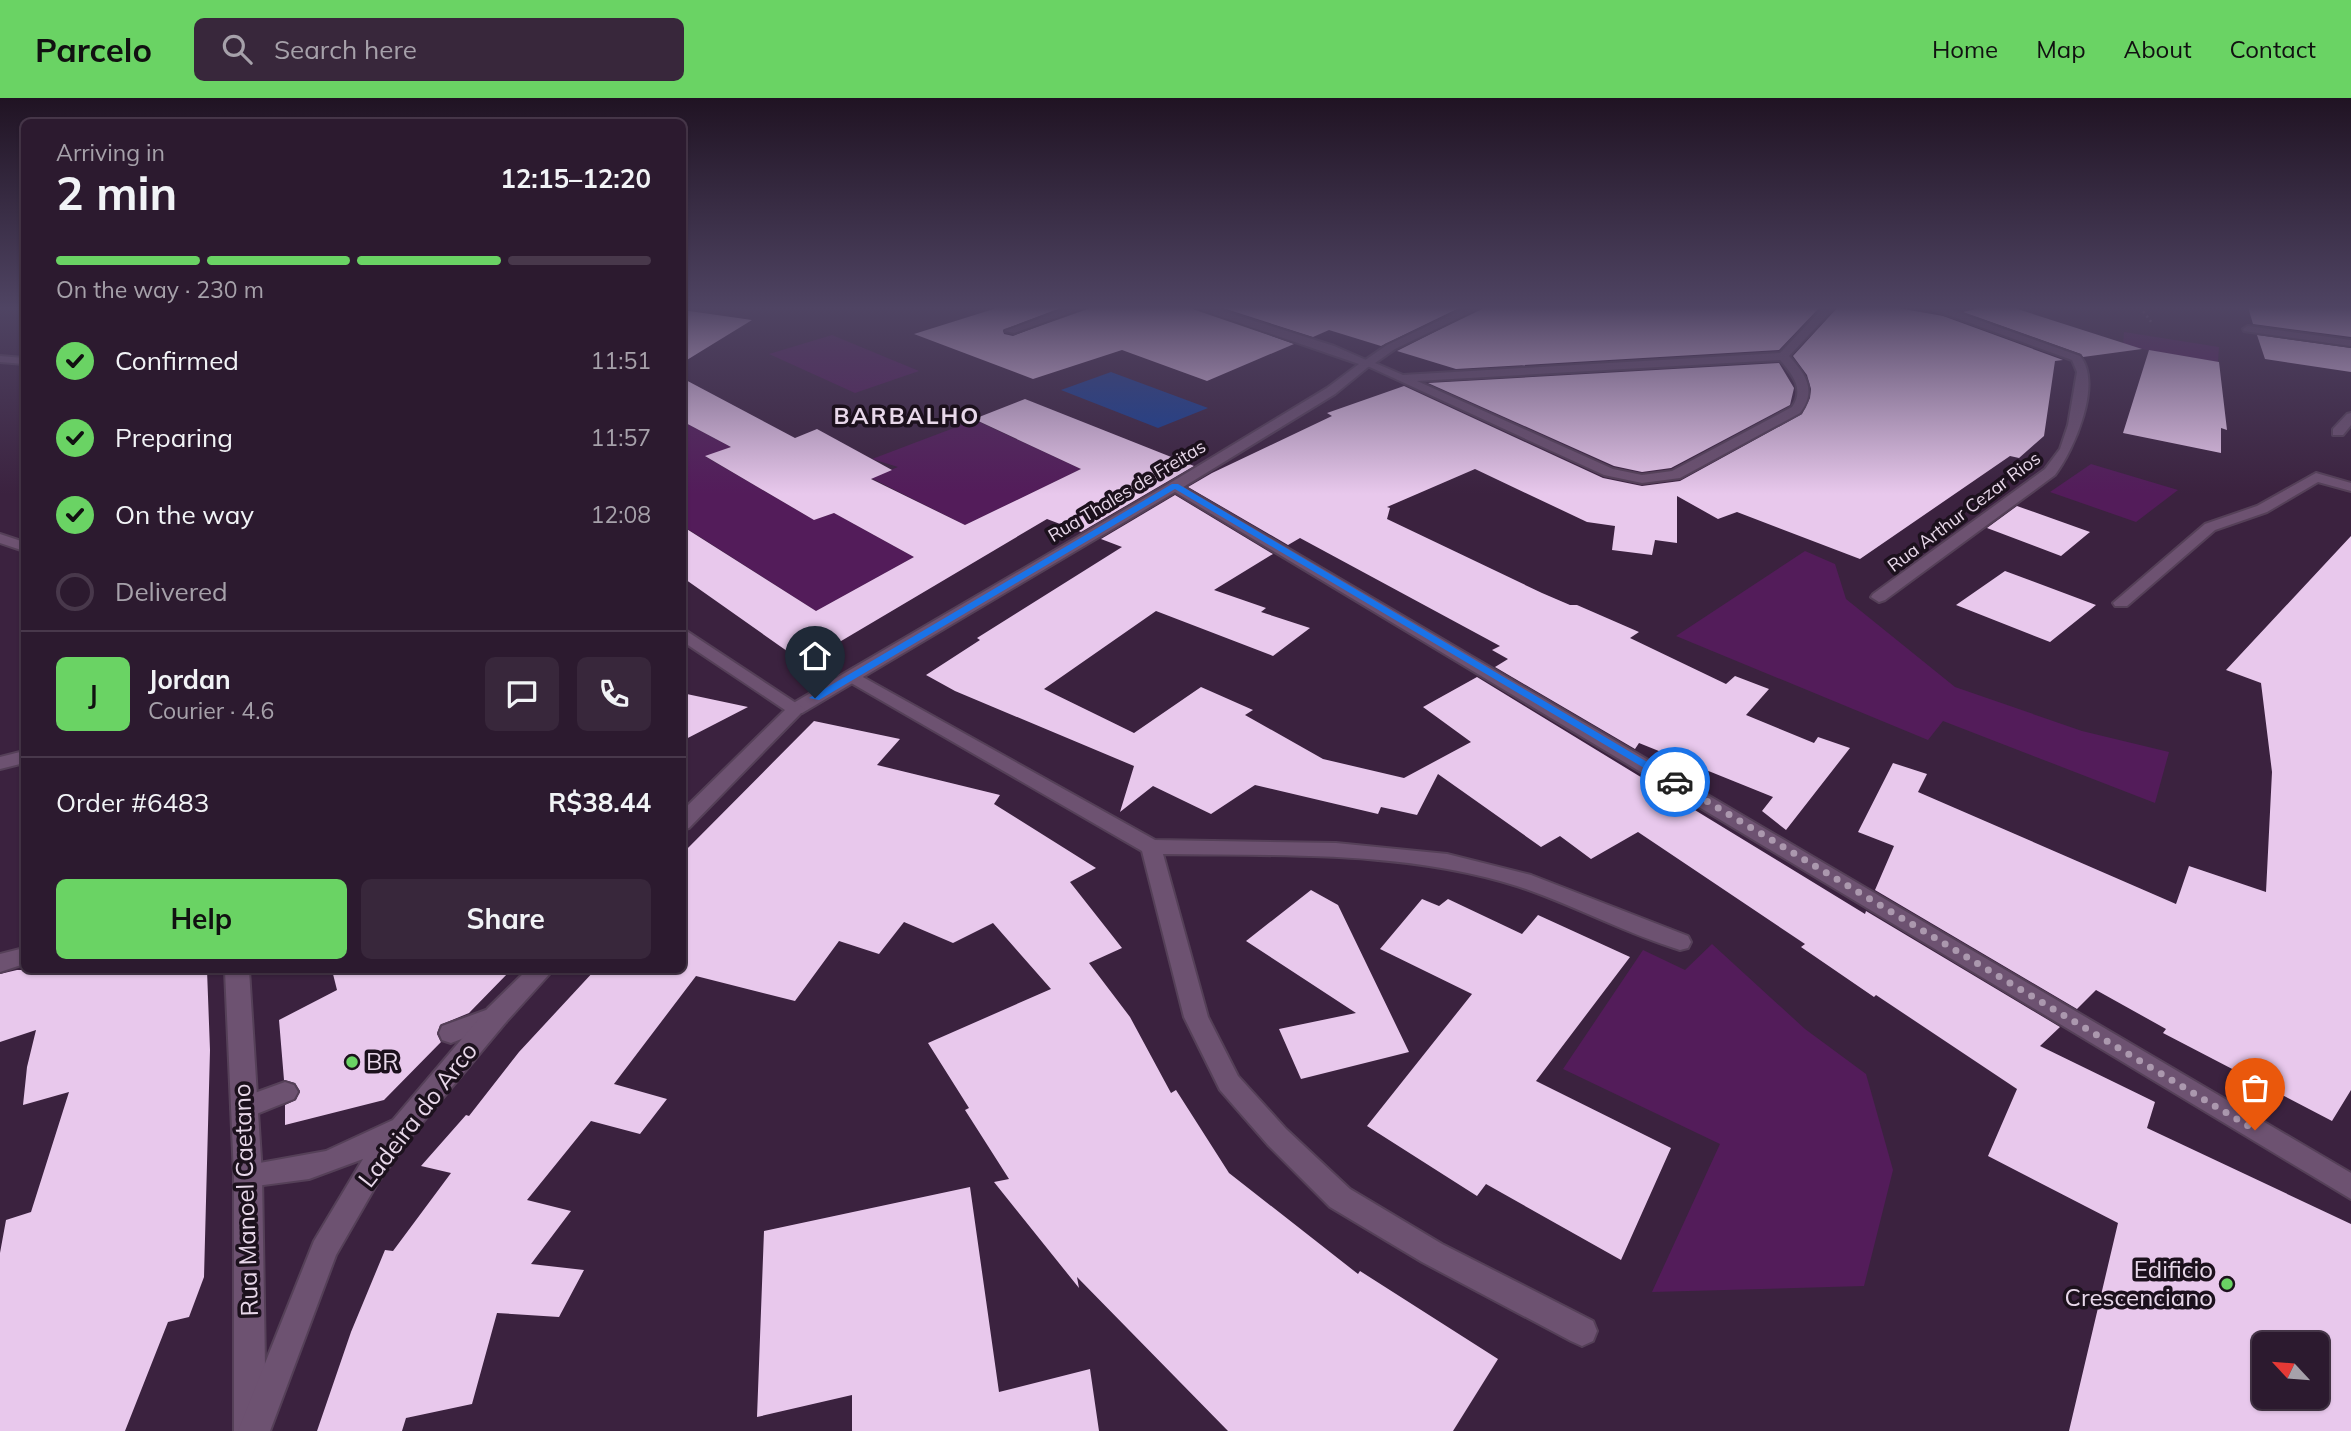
<!DOCTYPE html>
<meta charset="utf-8">
<style>
body{margin:0;font-family:Mulish,sans-serif;background:#38273b;color:#f1f3f6;height:100vh;display:flex;flex-direction:column;font-size:26px;white-space:nowrap}
*{box-sizing:border-box;margin:0}
p{font-size:23px;color:#a6a1aa}
.icon{flex:none;width:38px;height:38px;fill:none;stroke:currentColor;stroke-width:2;stroke-linecap:round;stroke-linejoin:round}
.map{position:relative;flex:1;overflow:hidden}
.sheet{position:absolute;left:21px;top:21px;width:665px;height:854px;display:flex;flex-direction:column;background:#2c1a2f;border-radius:10px;box-shadow:0 2px 5px #0004,0 0 0 2px #48384b}
.sheet>*{flex:none}
.needle{width:46px;rotate:296deg}
.tools{position:absolute;left:2252px;top:1234px;display:grid;gap:14px}
.tools a{display:grid;place-items:center;width:77px;height:77px;border-radius:10px;background:#2c1a2f;box-shadow:0 2px 5px #0004,0 0 0 2px #48384b;font-size:35px}
.pin{position:absolute;display:grid;place-items:center;width:60px;height:60px;color:#fff;margin:-72px -30px;border-radius:50% 50% 50% 0;rotate:-45deg;box-shadow:0 0 7px #0007}
.pin .icon{rotate:45deg}
.courier{position:absolute;display:grid;place-items:center;width:70px;height:70px;margin:-35px;border:5px solid #1a73e8;border-radius:50%;background:#fff;color:#222;box-shadow:0 2px 9px #0007}
.head em{font-style:normal;font-weight:700}
.head div{display:flex;flex-direction:column-reverse}
.head{display:flex;align-items:center;justify-content:space-between;height:119px;padding:0 35px}
h1{font-size:46px;font-weight:700;line-height:52px}
.bar{display:grid;grid-template-columns:repeat(4,1fr);gap:10px 7px;align-content:center;height:84px;padding:0 35px}
.bar i{height:9px;border-radius:5px;background:#48384b}
.bar .on{background:#6ad364}
.bar p{grid-column:span 4}
.line{display:flex;align-items:center;gap:18px;padding:0 35px;border-top:2px solid #48384b}
.line div{flex:1}
.round{display:grid;place-items:center;flex:none;width:74px;height:74px;border-radius:10px;background:#38273b}
ol{padding:0 35px;list-style:none}
li{display:flex;align-items:center;gap:21px;height:77px}
li p{margin-inline-start:auto}
li .icon{padding:7px;border-radius:50%;background:#6ad364;color:#111;stroke-width:4}
li:last-child{color:#a6a1aa}
li i{width:38px;height:38px;border:4px solid #48384b;border-radius:50%}
.cta{display:flex;gap:14px;margin-top:auto;padding:14px 35px}
.cta a{flex:1;height:80px;border-radius:10px;background:#6ad364;color:#111;font-size:28px;font-weight:700;line-height:80px;text-align:center}
.cta a+a{background:#38273b;color:#f1f3f6}
header{display:flex;align-items:center;gap:42px;box-sizing:border-box;height:98px;padding:0 35px;background:#6ad364;color:#111}
header strong{font-size:33px}
nav{display:flex;gap:38px;margin-inline-start:auto;font-size:24px}
.search{width:490px;height:63px;background:#38273b;display:flex;align-items:center;gap:18px;box-sizing:border-box;padding:0 24px;border-radius:10px;color:#a6a1aa;font-size:26px}
.map>svg:first-child{display:block}
.green{fill:#531c5a}
.water{fill:#153f96}
.building{fill:#e8c8ec;fill-rule:evenodd}
.lines{fill:none;stroke-linecap:round;stroke-linejoin:round}
.service-casing{stroke:#554058;stroke-width:4}
.minor-casing{stroke:#554058;stroke-width:4}
.tertiary-casing{stroke:#554058;stroke-width:4}
.secondary-casing{stroke:#554058;stroke-width:4}
.path{stroke:#826d85;stroke-width:2.5;stroke-dasharray:2 3.5;stroke-linecap:butt}
.service{fill:#6d5271;fill-rule:evenodd}
.minor{fill:#6d5271;fill-rule:evenodd}
.tertiary{fill:#6d5271;fill-rule:evenodd}
.secondary{fill:#6d5271;fill-rule:evenodd}
.route{fill:#1a73e8}
.done{stroke:#ab98ae;stroke-width:7;stroke-dasharray:0 12.6}
.poi-dot{fill:#6ad364;stroke:#1c111d;stroke-width:2.5}
.labels{text-anchor:middle;stroke-width:7;stroke-linejoin:round;paint-order:stroke}
.far-street-label{font-size:18px;fill:#e8d8ea;stroke:#1c111d}
.far-district-label{font-size:23px;font-weight:bold;letter-spacing:2px;fill:#e8d8ea;stroke:#1c111d}
.near-poi-label{font-size:24px;fill:#e8d8ea;stroke:#1c111d;text-anchor:start}
.near-street-label{font-size:24px;fill:#e8d8ea;stroke:#1c111d}
</style>
<header>
<strong>Parcelo</strong>
<div class="search"><svg class="icon" aria-label="search" viewBox="0 0 24 24"><circle cx="10" cy="10" r="6"/><path d="M15 15l6 6"/></svg>Search here</div>
<nav><a>Home</a><a>Map</a><a>About</a><a>Contact</a></nav>
</header>
<div class="map">
<svg width="2351" height="1333" viewBox="0 0 2351 1333">
<rect width="100%" height="100%" fill="#3b223f"/>
<path class="green" d="M 2124,234 L 2219,249 L 2218,264 L 2123,248 Z
M 832,237 L 919,273 L 855,295 L 769,256 Z
M 975,322 L 1081,371 L 965,427 L 871,380 L 898,369 L 872,361 Z
M 682,323 L 731,349 L 706,359 L 814,422 L 834,415 L 914,459 L 816,513 L 683,428 Z
M 2091,366 L 2178,392 L 2136,424 L 2050,394 Z
M 1805,453 L 1835,466 L 1846,501 L 1955,589 L 2082,633 L 2169,654 L 2155,705 L 1943,623 L 1928,642 L 1676,538 Z
M 1712,846 L 1805,931 L 1866,976 L 1893,1072 L 1864,1188 L 1652,1194 L 1720,1046 L 1563,971 L 1643,852 L 1685,872 Z"/>
<path class="water" d="M 1111,274 L 1208,310 L 1158,330 L 1061,292 Z"/>
<path class="building" d="M 1000,209 L 1063,209 L 1003,232 L 1004,236 L 1013,238 L 1089,209 L 1191,209 L 1294,246 L 1207,283 L 1122,252 L 1033,281 L 914,236 Z
M 1220,209 L 1461,209 L 1381,248 L 1329,232 L 1313,239 Z
M 1484,209 L 1820,209 L 1779,252 L 1456,271 L 1397,253 Z
M 1838,209 L 1892,209 L 1943,218 L 2063,262 L 2055,263 L 2044,338 L 2019,360 L 2010,358 L 1860,461 L 1737,414 L 1718,421 L 1677,398 L 1677,445 L 1655,442 L 1652,457 L 1612,452 L 1615,428 L 1587,424 L 1475,371 L 1387,409 L 1390,410 L 1387,421 L 1542,495 L 1570,507 L 1577,507 L 1639,534 L 1630,540 L 1726,586 L 1735,578 L 1769,591 L 1746,617 L 1814,645 L 1818,639 L 1850,650 L 1786,732 L 1762,713 L 1773,699 L 1639,645 L 1635,651 L 1495,569 L 1508,561 L 1492,552 L 1500,548 L 1300,440 L 1288,447 L 1188,389 L 1212,375 L 1332,318 L 1327,315 L 1404,288 L 1603,380 L 1642,388 L 1680,383 L 1802,316 L 1810,300 L 1811,291 L 1807,277 L 1793,258 Z
M 1983,209 L 2011,209 L 2142,251 L 2083,259 L 2081,256 L 1963,214 Z
M 2248,209 L 2351,209 L 2351,239 L 2253,226 Z
M 682,212 L 752,222 L 682,265 Z
M 2257,237 L 2351,250 L 2351,274 L 2265,261 Z
M 2149,252 L 2219,264 L 2227,332 L 2221,330 L 2221,355 L 2123,335 Z
M 1779,265 L 1794,290 L 1790,307 L 1671,370 L 1642,374 L 1614,368 L 1428,285 Z
M 682,280 L 795,340 L 817,331 L 892,372 L 871,381 L 965,427 L 1081,371 L 974,321 L 1025,301 L 1194,368 L 1081,434 L 1047,421 L 804,565 L 682,479 L 682,428 L 816,513 L 914,459 L 834,415 L 814,422 L 705,358 L 731,349 L 682,323 Z
M 1175,397 L 1273,456 L 1214,492 L 1266,510 L 1261,514 L 1310,530 L 1273,558 L 1156,513 L 1044,591 L 1134,635 L 1201,589 L 1253,612 L 1245,617 L 1323,661 L 1404,680 L 1471,644 L 1423,609 L 1477,579 L 1865,816 L 1866,813 L 2060,929 L 2040,948 L 2155,1004 L 2147,1030 L 2351,1126 L 2351,1333 L 2069,1333 L 2118,1125 L 1988,1058 L 2017,991 L 1876,897 L 1874,899 L 1801,849 L 1805,846 L 1638,734 L 1591,761 L 1560,738 L 1541,749 L 1438,676 L 1417,717 L 1381,709 L 1378,716 L 1255,687 L 1211,716 L 1153,688 L 1120,714 L 1134,668 L 955,593 L 926,577 L 980,542 L 977,540 L 1122,449 L 1101,441 ZM 2264,1246 L 2317,1246 L 2317,1298 L 2264,1298 Z
M 2017,408 L 2090,434 L 2061,458 L 1987,430 Z
M 2351,438 L 2351,992 L 2332,1023 L 2163,935 L 2166,931 L 2096,892 L 2077,911 L 1875,792 L 1894,748 L 1858,734 L 1893,665 L 1927,676 L 1918,694 L 2176,806 L 2189,768 L 2266,794 L 2272,674 L 2261,585 L 2226,572 Z
M 2005,473 L 2096,507 L 2050,544 L 1956,507 Z
M 682,595 L 748,609 L 682,643 Z
M 814,623 L 900,641 L 877,667 L 1000,697 L 994,706 L 1096,770 L 1070,784 L 1122,850 L 1089,865 L 1130,919 L 1171,995 L 1176,992 L 1229,1075 L 1358,1176 L 1360,1173 L 1498,1261 L 1453,1333 L 1228,1333 L 1077,1179 L 1079,1190 L 994,1084 L 1009,1081 L 965,1012 L 969,1010 L 928,945 L 1051,891 L 993,825 L 953,845 L 904,824 L 879,856 L 839,843 L 795,903 L 696,878 L 614,986 L 667,1001 L 640,1036 L 591,1023 L 527,1102 L 571,1113 L 531,1166 L 584,1172 L 559,1219 L 497,1215 L 472,1306 L 406,1320 L 402,1333 L 317,1333 L 351,1234 L 385,1152 L 393,1153 L 451,1075 L 421,1068 L 466,1017 L 469,1018 L 519,954 L 595,872 L 682,872 L 682,756 Z
M 1311,792 L 1338,807 L 1409,954 L 1301,981 L 1279,931 L 1356,915 L 1246,843 Z
M 1422,801 L 1439,808 L 1448,801 L 1522,836 L 1538,817 L 1630,859 L 1536,983 L 1671,1050 L 1621,1162 L 1486,1086 L 1477,1098 L 1367,1028 L 1472,896 L 1380,851 Z
M 17,872 L 207,872 L 210,952 L 204,1179 L 189,1219 L 168,1224 L 125,1333 L 0,1333 L 0,1155 L 6,1122 L 31,1114 L 69,994 L 23,1007 L 27,969 L 36,932 L 0,944 L 0,876 Z
M 332,872 L 511,872 L 469,915 L 440,927 L 437,936 L 441,944 L 384,1002 L 285,1027 L 285,1007 L 296,1002 L 300,993 L 295,985 L 284,982 L 279,922 L 337,892 Z
M 970,1089 L 999,1294 L 1090,1271 L 1099,1333 L 852,1333 L 852,1297 L 757,1319 L 764,1133 Z"/>
<g class="lines">
<defs>
<path id="service" d="M 1071,209 L 1087,209 L 1014,235 L 1005,233 Z
M 2248,228 L 2351,242 L 2351,248 L 2244,233 L 2243,231 Z
M 2351,315 L 2351,327 L 2343,337 L 2333,337 L 2333,331 L 2347,316 Z
M 2316,375 L 2351,385 L 2351,393 L 2318,384 L 2267,414 L 2215,432 L 2127,508 L 2115,508 L 2113,505 L 2205,426 L 2257,408 Z
M 497,908 L 506,910 L 509,917 L 506,924 L 451,945 L 442,942 L 439,935 L 442,928 Z
M 285,984 L 294,987 L 298,994 L 294,1001 L 244,1021 L 235,1018 L 231,1010 L 235,1002 Z"/>
<path id="minor" d="M 1468,209 L 1482,209 L 1395,251 L 1375,265 L 1403,277 L 1780,255 L 1824,209 L 1835,209 L 1789,258 C 1806,277 1817,292 1800,315 L 1680,380 L 1642,385 L 1604,377 L 1361,265 L 1387,247 ZM 1780,262 C 1792,276 1805,291 1792,309 L 1672,373 L 1642,377 L 1613,371 L 1417,283 Z
M 1926,209 L 1942,209 L 2080,258 C 2103,285 2074,352 2055,377 L 1885,502 L 1879,504 L 1871,499 L 1873,496 L 2045,371 L 2060,351 L 2068,327 L 2077,274 L 2072,262 Z
M 1175,384 L 2351,1075 L 2351,1101 L 1170,391 L 1170,385 Z
M 852,573 L 1155,742 L 1336,745 L 1447,756 L 1531,777 L 1688,838 L 1691,844 L 1688,850 L 1680,852 C 1624,835 1572,806 1517,788 C 1404,752 1280,758 1163,756 L 1208,919 L 1238,978 L 1286,1031 L 1350,1091 L 1442,1146 L 1593,1223 L 1597,1233 L 1593,1243 L 1582,1248 L 1571,1243 L 1422,1164 L 1330,1109 L 1268,1047 L 1220,992 L 1184,919 L 1142,753 L 846,582 L 843,578 Z
M 24,850 L 24,866 L 0,874 L 0,856 Z"/>
<path id="tertiary" d="M 1193,209 L 1210,209 L 1334,248 L 1373,265 L 1335,296 L 1180,391 L 802,615 L 790,615 L 787,611 L 790,607 L 1170,385 L 1327,290 L 1359,266 Z
M 0,436 L 24,444 L 24,453 L 0,445 Z
M 225,872 L 249,872 L 262,1077 L 266,1333 L 234,1333 L 234,1077 Z"/>
<path id="secondary" d="M 0,258 L 24,260 L 24,266 L 0,264 Z
M 682,530 L 805,611 L 689,730 L 682,732 L 682,713 L 785,612 L 682,543 Z
M 24,653 L 24,665 L 0,671 L 0,659 Z
M 527,872 L 553,872 L 506,924 L 412,1037 L 378,1084 L 336,1157 L 270,1333 L 238,1333 L 314,1143 L 363,1061 L 309,1081 L 248,1089 L 238,1085 L 234,1077 L 238,1069 L 326,1053 L 393,1022 L 488,910 Z"/>
</defs>
<use href="#service" class="service-casing"/>
<use href="#minor" class="minor-casing"/>
<use href="#tertiary" class="tertiary-casing"/>
<use href="#secondary" class="secondary-casing"/>
<path class="path" d="M 2140,209 L 2152,225"/>
<use href="#service" class="service"/>
<use href="#minor" class="minor"/>
<use href="#tertiary" class="tertiary"/>
<use href="#secondary" class="secondary"/>
</g>
<linearGradient id="sky" x2="0" y2="1"><stop stop-color="#201323"/><stop offset="0.53" stop-color="#4f4463"/><stop offset="1" stop-color="#4f4463" stop-opacity="0"/></linearGradient>
<rect width="2351" height="396" fill="url(#sky)"/>
<path class="route" d="M 1172,386 L 1178,386 L 1681,684 L 1671,686 L 1175,391 L 819,602 L 809,600 Z"/>
<g class="lines">
<path class="done" d="M 1675,684 L 2255,1032"/>
</g>
<g class="poi-dot">
<circle cx="352" cy="964" r="7"/>
<circle cx="2227" cy="1186" r="7"/>
</g>
<g class="labels">
<g class="far-street-label">
<text transform="translate(1127 393) rotate(-31)" y="6">Rua Thales de Freitas</text>
<text transform="translate(1964 414) rotate(-37)" y="6">Rua Arthur Cezar Rios</text>
</g>
<g class="far-district-label">
<text x="907" y="326">BARBALHO</text>
</g>
<g class="near-poi-label">
<text x="366" y="972">BR</text>
<text x="2213" y="1180" text-anchor="end">Edificio<tspan x="2213" dy="28">Crescenciano</tspan></text>
</g>
<g class="near-street-label">
<text transform="translate(418 1017) rotate(-52)" y="8">Ladeira do Arco</text>
<text transform="translate(246 1102) rotate(-92)" y="8">Rua Manoel Caetano</text>
</g>
</g>
</svg>
<div class="tools">
<a><svg class="needle" viewBox="-14 -14 28 28"><path d="M0-13l5 13h-10z" fill="#e53935"/><path d="M0 13l5-13h-10z" fill="#a6a1aa"/></svg></a>
</div>
<div class="pin" style="left:2255px;top:1032px;background:#ea580c"><svg class="icon" aria-label="bag" viewBox="0 0 24 24"><path d="M5 8h14l-1 12H6zM9 8a3 3 0 0 1 6 0"/></svg></div>
<div class="pin" style="left:815px;top:600px;background:#1f2937"><svg class="icon" aria-label="home" viewBox="0 0 24 24"><path d="M3 11l9-7 9 7M6 9v11h12V9"/></svg></div>
<div class="courier" style="left:1675px;top:684px"><svg class="icon" aria-label="car" viewBox="0 0 24 24"><path d="M5 17H2v-5l4-1 3-4h7l3 4 3 1v5h-3M9 17h6M6 11h13"/><circle cx="7" cy="17" r="2"/><circle cx="17" cy="17" r="2"/></svg></div>
<section class="sheet">
<div class="head"><div><h1>2 min</h1><p>Arriving in</p></div><em>12:15–12:20</em></div>
<div class="bar"><i class="on"></i><i class="on"></i><i class="on"></i><i></i><p>On the way · 230 m</p></div>
<ol>
<li><svg class="icon" aria-label="check" viewBox="0 0 24 24"><path d="M5 12l5 5 9-10"/></svg>Confirmed<p>11:51</p></li>
<li><svg class="icon" aria-label="check" viewBox="0 0 24 24"><path d="M5 12l5 5 9-10"/></svg>Preparing<p>11:57</p></li>
<li><svg class="icon" aria-label="check" viewBox="0 0 24 24"><path d="M5 12l5 5 9-10"/></svg>On the way<p>12:08</p></li>
<li><i></i>Delivered</li>
</ol>
<div class="line" style="height:126px"><b class="round" style="background:#6ad364;color:#111">J</b><div><b>Jordan</b><p>Courier · 4.6</p></div><a class="round"><svg class="icon" aria-label="chat" viewBox="0 0 24 24"><path d="M4 5h16v11H9l-5 4z"/></svg></a><a class="round"><svg class="icon" aria-label="phone" viewBox="0 0 24 24"><path d="M5 4h4l2 5-3 2q2 4 5 5l2-3 5 2v4C11 20 4 13 5 4z"/></svg></a></div>
<div class="line" style="height:91px"><div>Order #6483</div><b>R$38.44</b></div>
<div class="cta"><a>Help</a><a>Share</a></div>
</section>
</div>
